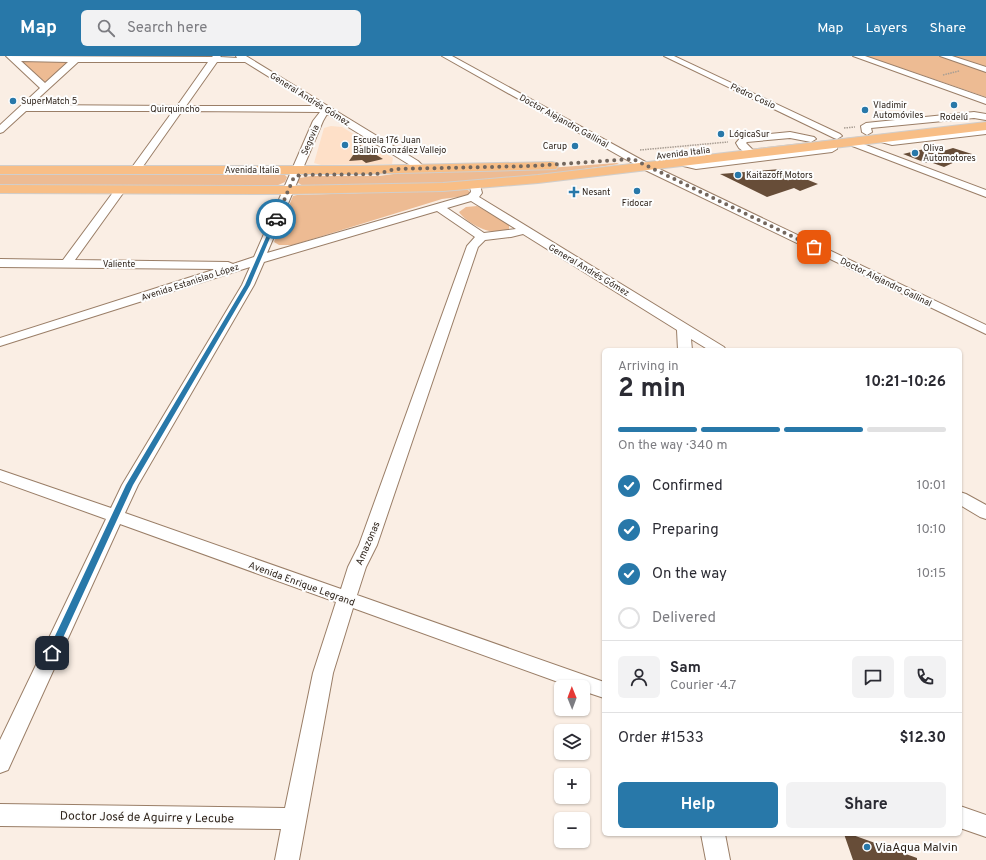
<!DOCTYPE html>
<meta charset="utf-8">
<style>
body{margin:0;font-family:Overpass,sans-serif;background:#f2f2f3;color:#2b2b33;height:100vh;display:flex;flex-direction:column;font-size:15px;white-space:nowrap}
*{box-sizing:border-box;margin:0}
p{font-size:13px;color:#7c7c81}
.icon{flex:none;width:22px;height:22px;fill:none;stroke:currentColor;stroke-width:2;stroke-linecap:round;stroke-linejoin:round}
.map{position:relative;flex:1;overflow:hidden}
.drawer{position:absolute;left:602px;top:292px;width:360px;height:488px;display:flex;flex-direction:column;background:#fff;border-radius:6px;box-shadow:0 1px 3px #0004}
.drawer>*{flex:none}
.needle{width:26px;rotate:359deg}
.controls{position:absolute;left:554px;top:624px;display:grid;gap:8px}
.controls a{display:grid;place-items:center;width:36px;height:36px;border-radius:6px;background:#fff;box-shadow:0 1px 3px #0004;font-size:20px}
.pin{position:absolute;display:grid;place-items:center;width:34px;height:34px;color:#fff;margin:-17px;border-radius:8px;box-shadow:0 2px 6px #0006}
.courier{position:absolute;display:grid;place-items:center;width:40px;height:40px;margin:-20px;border:3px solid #2878a9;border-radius:50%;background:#fff;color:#222;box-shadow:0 1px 5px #0007}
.summary em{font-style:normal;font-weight:700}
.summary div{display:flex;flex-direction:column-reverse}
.summary{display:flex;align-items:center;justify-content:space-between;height:68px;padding:0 16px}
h1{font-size:26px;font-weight:700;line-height:30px}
.bar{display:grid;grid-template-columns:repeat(4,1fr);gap:6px 4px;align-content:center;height:48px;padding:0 16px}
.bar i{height:5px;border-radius:3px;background:#e1e1e2}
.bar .selected{background:#2878a9}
.bar p{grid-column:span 4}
.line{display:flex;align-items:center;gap:10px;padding:0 16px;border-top:1px solid #e1e1e2}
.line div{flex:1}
.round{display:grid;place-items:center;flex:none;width:42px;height:42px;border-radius:6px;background:#f2f2f3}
ol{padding:0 16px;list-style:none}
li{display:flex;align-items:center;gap:12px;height:44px}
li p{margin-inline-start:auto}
li .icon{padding:4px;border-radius:50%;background:#2878a9;color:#fff;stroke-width:4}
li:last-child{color:#7c7c81}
li i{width:22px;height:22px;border:2px solid #e1e1e2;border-radius:50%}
.primary-button{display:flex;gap:8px;margin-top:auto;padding:8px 16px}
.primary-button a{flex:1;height:46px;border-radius:6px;background:#2878a9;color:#fff;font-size:16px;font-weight:700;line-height:46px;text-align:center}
.primary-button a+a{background:#f2f2f3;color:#2b2b33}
header{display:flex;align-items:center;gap:24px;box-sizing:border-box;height:56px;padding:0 20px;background:#2878a9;color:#fff}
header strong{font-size:19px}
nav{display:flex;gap:22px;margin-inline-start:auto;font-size:14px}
.search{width:280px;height:36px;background:#f2f2f3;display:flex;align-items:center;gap:10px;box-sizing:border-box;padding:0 14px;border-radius:6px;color:#7c7c81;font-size:15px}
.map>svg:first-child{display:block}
.built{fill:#fee0c8}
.green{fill:#edbb93}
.building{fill:#674d38}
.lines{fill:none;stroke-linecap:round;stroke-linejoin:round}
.minor-casing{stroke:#9a7e67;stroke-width:2}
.major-casing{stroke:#d0cecc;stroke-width:2}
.path{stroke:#a89d93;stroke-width:1.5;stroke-dasharray:1.5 1;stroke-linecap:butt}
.minor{fill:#fff;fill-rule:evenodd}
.major{fill:#f8be86;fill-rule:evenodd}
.route{fill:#2878a9}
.done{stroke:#73675e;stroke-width:4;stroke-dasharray:0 7.2}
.poi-dot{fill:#2878a9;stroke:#fdfdfd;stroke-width:1.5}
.labels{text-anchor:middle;stroke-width:4;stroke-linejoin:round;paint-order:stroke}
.far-street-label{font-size:9px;fill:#2a1f16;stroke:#fdfdfd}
.far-poi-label{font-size:9px;fill:#2a1f16;stroke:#fdfdfd;text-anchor:start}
.street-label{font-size:10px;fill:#2a1f16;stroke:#fdfdfd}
.near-street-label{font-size:12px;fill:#2a1f16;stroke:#fdfdfd}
.near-poi-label{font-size:12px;fill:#2a1f16;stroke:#fdfdfd;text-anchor:start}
</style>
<header>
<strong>Map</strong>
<div class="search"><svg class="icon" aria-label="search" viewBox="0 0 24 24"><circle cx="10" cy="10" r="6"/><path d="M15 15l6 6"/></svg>Search here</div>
<nav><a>Map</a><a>Layers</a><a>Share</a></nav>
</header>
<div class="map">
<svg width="986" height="804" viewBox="0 0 986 804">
<rect width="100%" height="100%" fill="#faeee4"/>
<path class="built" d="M 331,70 L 342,71 L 393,102 L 392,108 L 321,109 L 314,107 L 324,72 Z"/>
<path class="green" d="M 866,0 L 986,0 L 986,41 Z
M 26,5 L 68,6 L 47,25 L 42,26 L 22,7 Z
M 986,66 L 986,67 L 754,94 L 749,93 Z
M 617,107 L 619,108 L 521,122 L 471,127 L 303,130 L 297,126 L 300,122 L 311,120 L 379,120 L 408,116 L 548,112 Z
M 0,117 L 284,118 L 287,121 L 285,126 L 276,130 L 0,130 Z
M 463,134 L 468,134 L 471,137 L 467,140 L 442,143 L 293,189 L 279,189 L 274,186 L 293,140 L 297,139 Z
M 477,150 L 481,152 L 507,167 L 509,169 L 509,173 C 495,183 466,167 459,156 L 466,151 Z"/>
<path class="building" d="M 360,89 L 383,103 L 366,107 L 362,104 L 349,105 Z
M 953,92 L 972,98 L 944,111 L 930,106 L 926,107 L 903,98 L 924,93 L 937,97 Z
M 781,113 L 818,128 L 800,135 L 794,132 L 767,141 L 720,118 Z
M 844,778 L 850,778 L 917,802 L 917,804 L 853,804 Z"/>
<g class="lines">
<defs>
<path id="minor" d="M 6,0 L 212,1 L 213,0 L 221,0 L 220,1 L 237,2 L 236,0 L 246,0 L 418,105 L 426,113 L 425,115 L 417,115 L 410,109 L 327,58 L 323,65 L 267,197 L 468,139 L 471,136 L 470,129 L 475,126 L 480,129 L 482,137 L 479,141 L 724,291 L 726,294 L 709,294 L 691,283 L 692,294 L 678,294 L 677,274 L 523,178 L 511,181 L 485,184 L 478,191 L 377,489 L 366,511 L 357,539 L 604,626 L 604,642 L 583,635 L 583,631 L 572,631 L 353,552 L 333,617 L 299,804 L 275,804 L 281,773 L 0,770 L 0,748 L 285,752 L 313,617 L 336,546 L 120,468 L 8,714 L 0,717 L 0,684 L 106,463 L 0,425 L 0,414 L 111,452 L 122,429 L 242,229 L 250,211 L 0,290 L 0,282 L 216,213 L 0,211 L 0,203 L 63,204 L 117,131 L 121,130 L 126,133 L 75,204 L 228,206 L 233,208 L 254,201 L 313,65 L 320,56 L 182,55 L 139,116 L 135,117 L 130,114 L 173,55 L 26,55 L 3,76 L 0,77 L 0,69 L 40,32 ZM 21,5 L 68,6 L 45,27 ZM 78,6 L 208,6 L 177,50 L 31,49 ZM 217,6 L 245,6 L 316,50 L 186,50 ZM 471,145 L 516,173 L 484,177 L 447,152 ZM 437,155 L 475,181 L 467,190 L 359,489 L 348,511 L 341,533 L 125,457 L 138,429 L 254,229 L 264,206 Z
M 442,0 L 452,0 L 651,109 L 986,269 L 986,278 L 643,113 Z
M 664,0 L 674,0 L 840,78 L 842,80 L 837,83 L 834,82 Z
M 853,0 L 865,0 L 986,42 L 986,48 Z
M 940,0 L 952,0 L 986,11 L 986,16 Z
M 974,56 L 986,58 L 986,64 L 974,62 L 871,72 L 872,76 L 867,79 L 862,76 L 861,70 L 866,67 Z
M 986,72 L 986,78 L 892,89 L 874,84 L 872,82 L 877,79 L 892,83 Z
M 790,76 L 814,81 L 816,83 L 811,86 L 790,82 L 747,86 L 746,87 L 757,98 L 756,100 L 827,91 L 829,86 L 832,85 L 837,88 L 837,93 L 832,96 L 696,113 L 675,108 L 674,106 L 679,103 L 696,107 L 749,100 L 739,92 L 736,87 L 741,81 Z
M 850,83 L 986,134 L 986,141 L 847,88 L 845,86 L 847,84 Z
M 960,436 L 966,438 L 986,449 L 986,463 L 980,461 L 960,449 Z
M 960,750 L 986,759 L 986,781 L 960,772 Z
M 701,778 L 725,778 L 730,804 L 706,804 Z"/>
<path id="major" d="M 986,66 L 986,74 L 538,127 L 443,135 L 289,138 L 0,137 L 0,129 L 289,130 L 443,127 L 538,119 Z
M 552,106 L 556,107 L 558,110 L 556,113 L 359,118 L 0,118 L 0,110 L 359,110 Z"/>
</defs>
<use href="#minor" class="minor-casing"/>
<use href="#major" class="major-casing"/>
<path class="path" d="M 943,19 L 959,15
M 844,72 L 855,71
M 640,94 L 728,86"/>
<use href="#minor" class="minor"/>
<use href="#major" class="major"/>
</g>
<path class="route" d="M 276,161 L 278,163 L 250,229 L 133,429 L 56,597 L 52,601 L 49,600 L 47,597 L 126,429 L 245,229 L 274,163 Z"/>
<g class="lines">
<path class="done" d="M 276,163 L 294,121 L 300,119 L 377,118 L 395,113 L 533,110 L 633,103 L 814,191"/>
</g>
<g class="poi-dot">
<circle cx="13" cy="45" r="4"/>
<circle cx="954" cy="49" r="4"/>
<circle cx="865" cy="54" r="4"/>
<circle cx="721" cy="78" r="4"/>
<circle cx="345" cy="89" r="4"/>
<circle cx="575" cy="90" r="4"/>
<circle cx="915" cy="97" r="4"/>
<circle cx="738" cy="119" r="4"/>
<circle cx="637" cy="135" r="4"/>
<path d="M572 130h4v4h4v4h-4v4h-4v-4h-4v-4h4z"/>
<circle cx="867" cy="791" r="4"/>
</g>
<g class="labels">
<g class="far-street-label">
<text transform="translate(753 40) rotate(25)" y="3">Pedro Cosio</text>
<text transform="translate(310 43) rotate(32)" y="3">General Andrés Gómez</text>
<text x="175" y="56">Quirquincho</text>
<text transform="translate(564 65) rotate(29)" y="3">Doctor Alejandro Gallinal</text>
<text transform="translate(310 84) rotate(-67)" y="3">Segovia</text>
<text transform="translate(683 97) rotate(-7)" y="3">Avenida Italia</text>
<text x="252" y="117">Avenida Italia</text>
<text x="119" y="211">Valiente</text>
<text transform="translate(589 214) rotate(31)" y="3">General Andrés Gómez</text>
<text transform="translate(190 226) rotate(-18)" y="3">Avenida Estanislao López</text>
<text transform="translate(886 226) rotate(26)" y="3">Doctor Alejandro Gallinal</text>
</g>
<g class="far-poi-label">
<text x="21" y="48">SuperMatch 5</text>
<text x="873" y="52">Vladimir<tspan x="873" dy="10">Automóviles</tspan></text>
<text x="954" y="64" text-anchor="middle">Rodelú</text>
<text x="729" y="81">LógicaSur</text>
<text x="353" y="87">Escuela 176 Juan<tspan x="353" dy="10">Balbin González Vallejo</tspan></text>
<text x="567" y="93" text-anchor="end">Carup</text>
<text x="923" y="95">Oliva<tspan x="923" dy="10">Automotores</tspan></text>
<text x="746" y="122">Kaitazoff Motors</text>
<text x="582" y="139">Nesant</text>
<text x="637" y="150" text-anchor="middle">Fidocar</text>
</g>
<g class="street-label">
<text transform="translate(367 487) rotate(-67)" y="4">Amazonas</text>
<text transform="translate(302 527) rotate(20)" y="4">Avenida Enrique Legrand</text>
</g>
<g class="near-street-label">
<text transform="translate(147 761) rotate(1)" y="4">Doctor José de Aguirre y Lecube</text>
</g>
<g class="near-poi-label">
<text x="875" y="795">ViaAqua Malvin</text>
</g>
</g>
</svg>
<div class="controls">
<a><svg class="needle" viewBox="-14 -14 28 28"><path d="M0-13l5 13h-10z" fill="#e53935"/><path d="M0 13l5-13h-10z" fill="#7c7c81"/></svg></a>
<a><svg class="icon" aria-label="layers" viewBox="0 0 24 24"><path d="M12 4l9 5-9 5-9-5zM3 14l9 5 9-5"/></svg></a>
<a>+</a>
<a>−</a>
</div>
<div class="pin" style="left:814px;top:191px;background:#ea580c"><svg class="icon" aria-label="bag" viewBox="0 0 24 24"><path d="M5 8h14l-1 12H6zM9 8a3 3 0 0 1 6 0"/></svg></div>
<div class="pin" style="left:52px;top:597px;background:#1f2937"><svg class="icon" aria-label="home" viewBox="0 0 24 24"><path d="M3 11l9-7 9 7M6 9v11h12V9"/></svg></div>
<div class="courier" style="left:276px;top:163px"><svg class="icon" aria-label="car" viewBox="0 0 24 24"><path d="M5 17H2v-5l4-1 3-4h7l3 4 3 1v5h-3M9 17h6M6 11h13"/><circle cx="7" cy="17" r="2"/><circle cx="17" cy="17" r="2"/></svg></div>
<section class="drawer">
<div class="summary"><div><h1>2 min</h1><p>Arriving in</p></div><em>10:21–10:26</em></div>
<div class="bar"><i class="selected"></i><i class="selected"></i><i class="selected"></i><i></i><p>On the way · 340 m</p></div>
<ol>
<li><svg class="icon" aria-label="check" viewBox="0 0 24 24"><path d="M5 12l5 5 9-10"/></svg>Confirmed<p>10:01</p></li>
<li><svg class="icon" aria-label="check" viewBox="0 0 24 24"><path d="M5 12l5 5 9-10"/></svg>Preparing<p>10:10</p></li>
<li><svg class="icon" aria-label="check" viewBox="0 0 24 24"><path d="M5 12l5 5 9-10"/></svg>On the way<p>10:15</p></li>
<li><i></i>Delivered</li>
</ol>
<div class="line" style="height:72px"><a class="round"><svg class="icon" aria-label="person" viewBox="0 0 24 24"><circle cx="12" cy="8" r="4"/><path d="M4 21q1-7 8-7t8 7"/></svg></a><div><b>Sam</b><p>Courier · 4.7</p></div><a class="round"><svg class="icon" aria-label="chat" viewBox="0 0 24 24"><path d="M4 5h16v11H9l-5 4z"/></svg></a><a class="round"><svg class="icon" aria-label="phone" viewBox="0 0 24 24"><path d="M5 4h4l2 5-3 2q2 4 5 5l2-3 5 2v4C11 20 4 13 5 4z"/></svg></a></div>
<div class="line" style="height:52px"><div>Order #1533</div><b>$12.30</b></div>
<div class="primary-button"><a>Help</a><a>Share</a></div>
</section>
</div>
